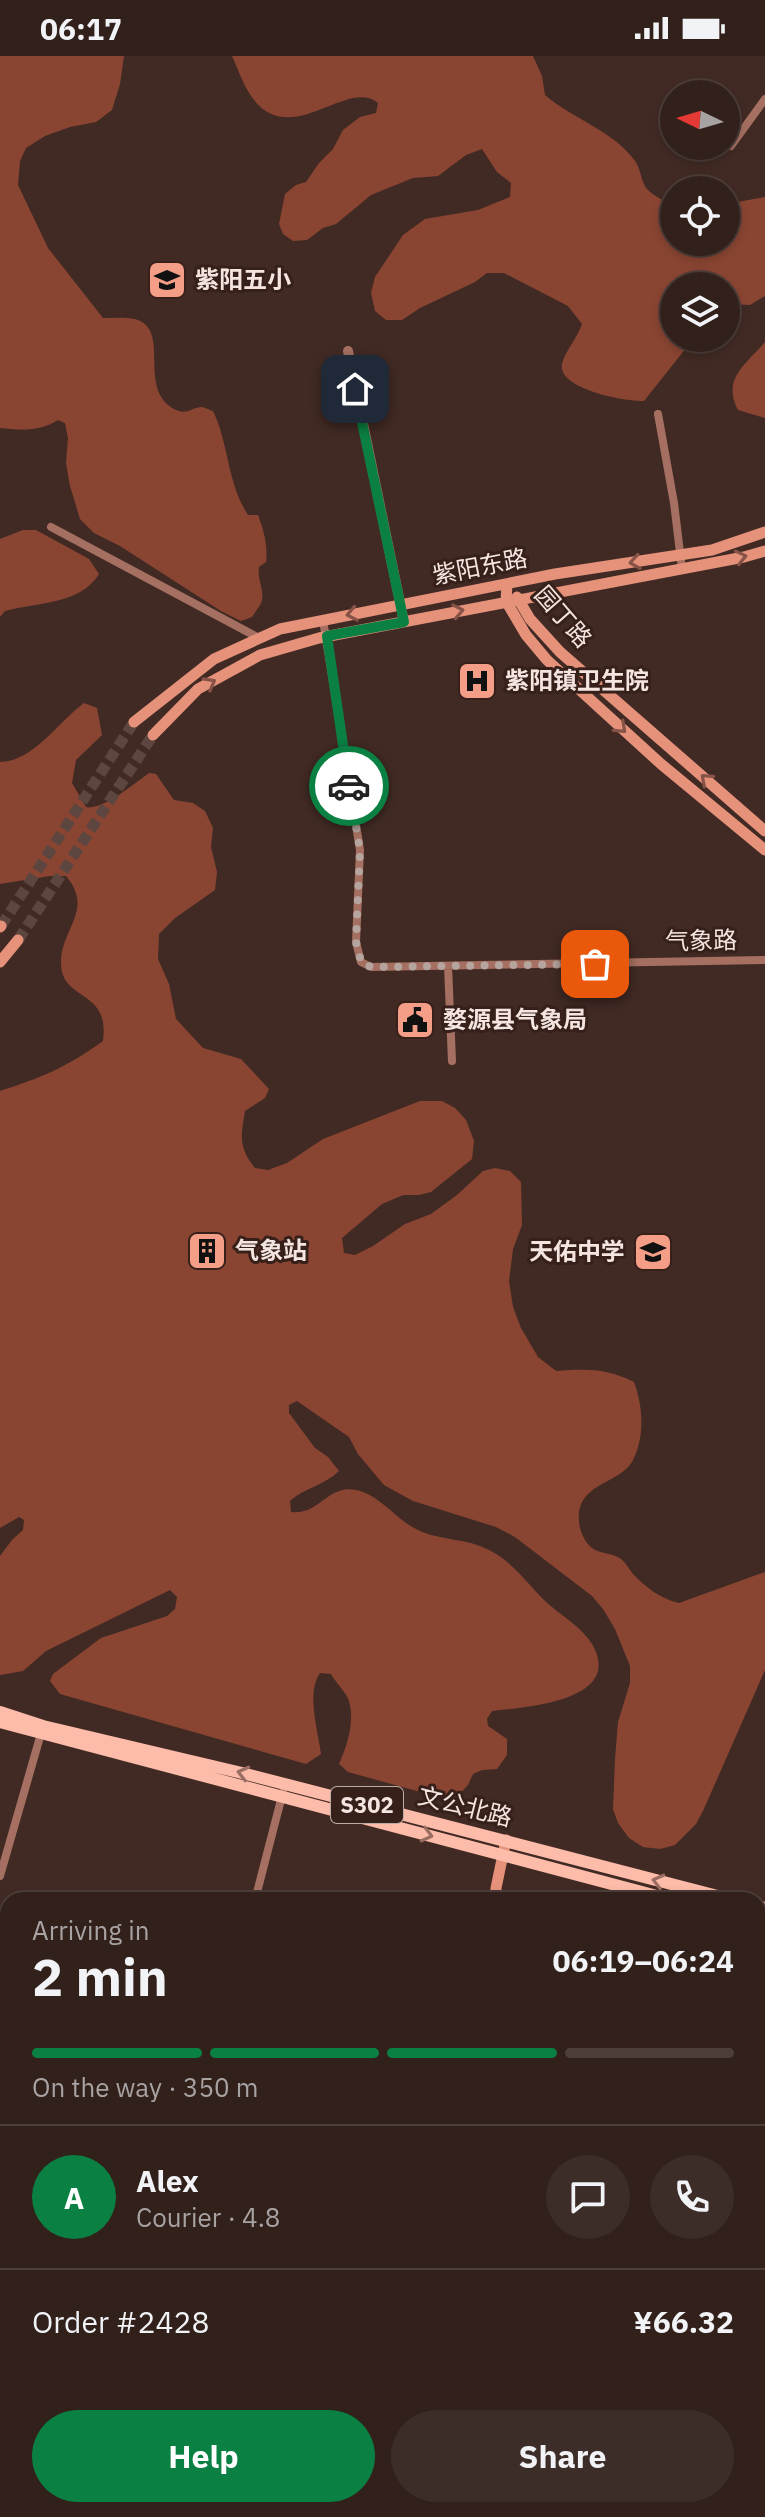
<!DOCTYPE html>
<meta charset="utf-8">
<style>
body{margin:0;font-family:"IBM Plex Sans","Noto Sans SC",sans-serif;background:#3d2d28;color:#f1f3f6;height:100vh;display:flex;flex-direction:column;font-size:30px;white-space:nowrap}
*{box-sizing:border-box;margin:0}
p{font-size:26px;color:#a8a3a3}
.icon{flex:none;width:44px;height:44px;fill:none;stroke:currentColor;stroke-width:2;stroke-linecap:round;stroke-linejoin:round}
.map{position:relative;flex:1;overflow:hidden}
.drawer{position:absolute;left:0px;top:1836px;width:766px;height:626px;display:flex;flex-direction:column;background:#32201b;border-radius:24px 24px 0 0;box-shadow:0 4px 12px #0003,0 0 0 2px #4d3e3a}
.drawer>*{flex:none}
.needle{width:52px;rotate:275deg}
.tools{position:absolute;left:660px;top:24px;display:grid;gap:16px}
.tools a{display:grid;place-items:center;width:80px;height:80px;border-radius:50%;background:#32201b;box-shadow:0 4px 12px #0003,0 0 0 2px #4d3e3a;font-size:40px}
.pin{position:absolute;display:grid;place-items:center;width:68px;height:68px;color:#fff;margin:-34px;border-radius:16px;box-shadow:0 4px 12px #0006}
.courier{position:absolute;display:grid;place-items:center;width:80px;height:80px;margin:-40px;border:6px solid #0b8043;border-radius:50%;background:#fff;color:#222;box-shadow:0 2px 10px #0007}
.headline em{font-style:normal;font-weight:700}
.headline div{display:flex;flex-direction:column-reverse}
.headline{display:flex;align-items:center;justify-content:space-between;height:136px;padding:0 32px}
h1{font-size:52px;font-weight:700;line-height:60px}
.bar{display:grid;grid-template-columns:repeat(4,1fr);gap:12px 8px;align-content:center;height:96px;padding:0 32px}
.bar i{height:10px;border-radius:6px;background:#4d3e3a}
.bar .current{background:#0b8043}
.bar p{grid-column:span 4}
.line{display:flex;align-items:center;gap:20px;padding:0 32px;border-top:2px solid #4d3e3a}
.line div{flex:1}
.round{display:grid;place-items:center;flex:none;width:84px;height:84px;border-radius:42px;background:#3d2d28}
.cta{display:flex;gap:16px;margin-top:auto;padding:16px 32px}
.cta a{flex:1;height:92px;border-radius:48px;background:#0b8043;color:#fff;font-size:32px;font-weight:700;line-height:92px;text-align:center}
.cta a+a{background:#3d2d28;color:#f1f3f6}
.status{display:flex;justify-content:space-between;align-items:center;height:56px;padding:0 40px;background:#32201b;direction:ltr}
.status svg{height:22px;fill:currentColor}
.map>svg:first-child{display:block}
.forest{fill:#8a4532}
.water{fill:#320300;stroke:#6c4743;stroke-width:2}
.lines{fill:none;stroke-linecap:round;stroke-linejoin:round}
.stream{stroke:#6c4743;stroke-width:3}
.secondary-tunnel{stroke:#5d4640;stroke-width:11;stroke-dasharray:11 5.5;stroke-linecap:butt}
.minor{stroke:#a57061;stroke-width:8}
.tertiary{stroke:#a57061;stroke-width:10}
.secondary{stroke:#e6927b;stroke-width:11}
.primary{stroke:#fdbba9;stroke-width:12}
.oneway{stroke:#865346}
.oneway2{stroke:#9a6e62}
.done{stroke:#b6a49e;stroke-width:8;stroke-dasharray:0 14.4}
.route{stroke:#0b8043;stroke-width:10}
.labels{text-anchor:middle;stroke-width:6;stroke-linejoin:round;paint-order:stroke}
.shield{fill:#37201a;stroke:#bcaaa5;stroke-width:2}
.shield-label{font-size:22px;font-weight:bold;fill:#f5e5e0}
.poi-label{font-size:24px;font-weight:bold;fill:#f5e5e0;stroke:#37201a;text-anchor:start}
.street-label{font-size:24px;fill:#f5e5e0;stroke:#37201a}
</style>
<div class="status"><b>06:17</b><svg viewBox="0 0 49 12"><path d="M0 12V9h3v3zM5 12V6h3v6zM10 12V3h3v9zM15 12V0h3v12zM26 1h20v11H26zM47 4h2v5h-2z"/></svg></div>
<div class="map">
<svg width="765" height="2461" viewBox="0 0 765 2461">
<rect width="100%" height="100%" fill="#422a24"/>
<path class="forest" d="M 0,0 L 124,0 L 120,28 L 112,54 L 96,66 L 70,71 L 45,80 L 26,92 L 20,105 L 18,129 L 48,192 L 103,262 C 113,262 125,261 135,263 C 173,274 135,334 176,354 C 187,359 191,352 201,351 C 205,351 209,354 213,355 C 229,388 227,427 248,459 L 258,459 C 264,475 268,490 266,506 L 259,511 C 257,523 264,533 262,544 C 261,549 255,556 252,561 L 241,565 L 221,555 L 120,490 L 94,477 L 80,463 L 70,430 L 66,407 L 68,382 L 65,367 L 58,364 C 39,376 21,374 0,372 Z
M 232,0 L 533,0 L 542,20 L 545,39 C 571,62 614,75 635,105 C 641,113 641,126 647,133 C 653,140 666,146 674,149 L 674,186 L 726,186 L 726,148 L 765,141 L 765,240 L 750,249 L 726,248 L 726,230 L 674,230 L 674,282 L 694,282 L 644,345 C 626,346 557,333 562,308 C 564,297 578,281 582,268 L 568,250 L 504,217 L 487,217 L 475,226 L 420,252 L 402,264 L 386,264 L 375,255 L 371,237 L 375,221 L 403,179 L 425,163 L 478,154 L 510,141 L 511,127 L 497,116 L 482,93 L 466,99 L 438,120 L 413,122 L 371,139 L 336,168 L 323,172 L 307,184 L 293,185 L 283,178 L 279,168 L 285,138 L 296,129 L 306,126 L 319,107 L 333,93 L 343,74 L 360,61 L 376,57 L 378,47 C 346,21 290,96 251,40 C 243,28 238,13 232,0 Z
M 765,286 L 765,362 L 738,354 C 722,323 745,309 765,286 Z
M 23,474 L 36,474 L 89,503 L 99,518 C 80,549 37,546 5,555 L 0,561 L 0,483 Z
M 84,647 L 97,652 L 102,679 L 76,704 L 72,727 L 86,751 C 102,755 135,727 149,717 L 156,718 L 174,744 L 193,747 L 205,755 L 213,772 L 211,791 L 217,816 L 215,834 L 175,862 L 159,878 L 158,903 L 169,928 L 176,963 L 203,992 L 241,1003 L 269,1033 L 265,1042 L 245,1055 C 241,1080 238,1091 255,1112 L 268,1114 L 287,1107 L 323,1083 L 420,1045 L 442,1045 L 455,1052 L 466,1064 L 474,1085 L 472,1103 L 431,1136 L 419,1139 L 403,1139 L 382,1148 L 342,1182 L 344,1197 L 355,1199 L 373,1190 L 405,1168 L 431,1158 L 457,1139 L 483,1115 L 495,1112 L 510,1115 L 521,1126 L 522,1169 L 513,1193 L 509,1225 L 513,1251 L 521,1272 L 538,1301 L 556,1315 C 587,1313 605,1312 634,1326 C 643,1350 645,1380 633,1404 C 620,1429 576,1426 579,1465 C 579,1474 585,1487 592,1492 C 600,1498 613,1497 621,1503 C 626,1507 629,1513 633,1518 C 645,1531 661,1543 679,1547 L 765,1516 L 765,1614 L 703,1755 L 696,1768 L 675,1789 L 660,1793 L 643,1791 L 629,1782 L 618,1767 L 613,1753 L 615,1703 L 618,1666 L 630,1627 L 630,1610 L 615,1573 L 603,1553 L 592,1540 L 515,1481 L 496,1471 L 413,1445 L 384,1429 L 358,1398 L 349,1381 L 297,1345 L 289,1349 L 289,1357 L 315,1392 L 328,1401 L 339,1415 C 325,1429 304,1432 290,1445 L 291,1456 C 321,1460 329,1423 363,1436 C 384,1444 398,1465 418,1474 C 441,1485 467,1482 489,1494 C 518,1509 528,1531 552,1551 C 565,1562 583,1573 592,1588 C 625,1645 525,1651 492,1655 L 487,1663 L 488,1670 L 507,1683 L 507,1699 L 497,1713 L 482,1714 L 473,1718 L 468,1729 L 456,1742 L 435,1740 L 348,1716 L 339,1708 C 347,1690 355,1666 349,1645 C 346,1636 336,1627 331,1618 L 320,1617 C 306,1637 318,1675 321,1698 L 306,1708 L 60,1638 L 50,1625 L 53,1618 L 101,1582 L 167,1560 L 175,1553 L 177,1541 L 170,1534 L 46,1595 L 23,1615 L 0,1619 L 0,1500 L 12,1484 L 23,1474 L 24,1464 L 19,1461 L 0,1472 L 0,1035 C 41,1022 67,1011 103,985 C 110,932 62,946 61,908 C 60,873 95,854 66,820 L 50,820 L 0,828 L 0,706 C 33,706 59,665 84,647 Z"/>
<path class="water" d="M 765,2257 L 765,2458 L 664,2461 L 601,2454 L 758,2454 L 758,2258 Z
M 0,2296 L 8,2296 L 8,2454 L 382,2454 L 372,2458 L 309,2461 L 0,2461 Z"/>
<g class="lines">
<path class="stream" d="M 0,2086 L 8,2088
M 758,2111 L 765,2107"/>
<path class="secondary-tunnel" d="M 1,870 L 134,666
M 18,884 L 153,679"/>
<path class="minor" d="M 731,90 L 765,43
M 658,358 L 674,447 L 682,513
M 51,471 L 259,582
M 323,564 L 360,794 L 356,886 L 361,906 L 371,911 L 765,904
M 448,910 L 452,1005
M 0,1820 L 42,1674
M 255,1844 L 283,1736
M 758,1921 L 765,1923
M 758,2142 L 765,2141
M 0,2240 L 8,2241"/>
<path class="tertiary" d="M 348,295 L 404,566"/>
<path class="secondary" d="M 507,528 L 506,545 L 526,579 L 547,604 L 661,708 L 765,794
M 517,541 L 530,563 L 560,596 L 765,775
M 134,666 L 214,603 L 280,573 L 555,518 L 712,494 L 765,476
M 153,679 L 198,633 L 260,599 L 319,582 L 744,501 L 765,495
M 0,871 L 1,870
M 0,906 L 18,884
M 496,1844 L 496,1832 L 506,1784
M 481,2461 L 481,2454"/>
<path class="primary" d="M 0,1656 L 43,1670 L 242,1717 L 733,1844
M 0,1666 L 672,1844
M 758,1850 L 765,1852
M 758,1865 L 765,1867"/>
</g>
<defs><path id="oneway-chevron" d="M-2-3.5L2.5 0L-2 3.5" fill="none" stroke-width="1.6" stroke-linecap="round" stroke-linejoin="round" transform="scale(2)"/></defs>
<g class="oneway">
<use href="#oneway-chevron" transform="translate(741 501) rotate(-13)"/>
<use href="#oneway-chevron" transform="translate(635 506) rotate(171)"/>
<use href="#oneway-chevron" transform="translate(458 555) rotate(-11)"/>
<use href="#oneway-chevron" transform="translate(352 558) rotate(169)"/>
<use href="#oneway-chevron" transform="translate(210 627) rotate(-29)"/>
<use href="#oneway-chevron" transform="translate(621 672) rotate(43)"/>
<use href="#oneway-chevron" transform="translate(706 723) rotate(-139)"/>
</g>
<g class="oneway2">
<use href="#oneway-chevron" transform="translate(243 1717) rotate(-166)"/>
<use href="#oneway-chevron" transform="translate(427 1779) rotate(15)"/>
<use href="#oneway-chevron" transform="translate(658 1825) rotate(-166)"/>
</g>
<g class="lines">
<path class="done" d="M 349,730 L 360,794 L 356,886 L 361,906 L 371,911 L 595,908"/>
<path class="route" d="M 349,730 L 327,580 L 404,566 L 355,333"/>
</g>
<defs>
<symbol id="school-square" viewBox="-11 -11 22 22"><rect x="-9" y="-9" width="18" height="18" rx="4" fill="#f49e87" stroke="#37201a"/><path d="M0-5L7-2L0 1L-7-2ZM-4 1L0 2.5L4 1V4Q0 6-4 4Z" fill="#111"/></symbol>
<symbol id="hospital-square" viewBox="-11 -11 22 22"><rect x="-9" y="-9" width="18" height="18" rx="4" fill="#f49e87" stroke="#37201a"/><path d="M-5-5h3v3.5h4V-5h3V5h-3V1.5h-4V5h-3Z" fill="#111"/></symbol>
<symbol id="civic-square" viewBox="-11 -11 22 22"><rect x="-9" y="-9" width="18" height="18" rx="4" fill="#f49e87" stroke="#37201a"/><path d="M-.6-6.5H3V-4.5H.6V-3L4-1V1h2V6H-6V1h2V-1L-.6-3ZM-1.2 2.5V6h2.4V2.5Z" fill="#111"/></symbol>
<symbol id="building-square" viewBox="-11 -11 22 22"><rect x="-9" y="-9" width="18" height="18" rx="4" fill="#f49e87" stroke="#37201a"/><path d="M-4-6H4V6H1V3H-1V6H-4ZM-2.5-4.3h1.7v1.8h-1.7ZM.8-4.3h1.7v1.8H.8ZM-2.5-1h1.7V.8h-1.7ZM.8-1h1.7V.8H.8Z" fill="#111"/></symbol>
</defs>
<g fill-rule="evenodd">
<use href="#school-square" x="145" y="202" width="44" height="44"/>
<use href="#hospital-square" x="455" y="603" width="44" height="44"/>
<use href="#civic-square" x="393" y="942" width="44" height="44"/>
<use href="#building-square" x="185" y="1173" width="44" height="44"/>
<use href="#school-square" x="631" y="1174" width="44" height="44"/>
</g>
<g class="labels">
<rect class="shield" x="331" y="1731" width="72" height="36" rx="6"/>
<g class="shield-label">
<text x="367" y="1757">S302</text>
</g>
<g class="poi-label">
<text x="195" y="232">紫阳五小</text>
<text x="505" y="633">紫阳镇卫生院</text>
<text x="443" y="972">婺源县气象局</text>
<text x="235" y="1203">气象站</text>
<text x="625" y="1204" text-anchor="end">天佑中学</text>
</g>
<g class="street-label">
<text transform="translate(480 511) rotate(-11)" y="8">紫阳东路</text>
<text transform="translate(563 561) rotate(49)" y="8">园丁路</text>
<text transform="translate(701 885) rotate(-1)" y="8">气象路</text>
<text transform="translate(465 1751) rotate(14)" y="8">文公北路</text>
</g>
</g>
</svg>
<div class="tools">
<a><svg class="needle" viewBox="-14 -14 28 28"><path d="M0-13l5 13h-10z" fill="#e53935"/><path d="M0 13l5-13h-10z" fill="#a8a3a3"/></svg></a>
<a><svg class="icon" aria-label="locate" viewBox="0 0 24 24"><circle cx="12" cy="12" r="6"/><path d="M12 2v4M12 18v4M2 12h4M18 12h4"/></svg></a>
<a><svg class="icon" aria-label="layers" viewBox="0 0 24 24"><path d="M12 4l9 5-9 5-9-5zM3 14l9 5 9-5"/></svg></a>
</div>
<div class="pin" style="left:595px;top:908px;background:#ea580c"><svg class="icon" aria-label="bag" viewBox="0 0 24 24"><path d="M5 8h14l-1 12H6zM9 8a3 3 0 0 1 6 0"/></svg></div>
<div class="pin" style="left:355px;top:333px;background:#1f2937"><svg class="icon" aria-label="home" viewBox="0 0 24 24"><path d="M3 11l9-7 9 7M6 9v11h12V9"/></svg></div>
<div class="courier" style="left:349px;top:730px"><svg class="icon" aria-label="car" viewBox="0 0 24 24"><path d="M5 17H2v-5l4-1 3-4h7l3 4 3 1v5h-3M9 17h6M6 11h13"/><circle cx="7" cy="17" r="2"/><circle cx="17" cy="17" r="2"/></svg></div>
<section class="drawer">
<div class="headline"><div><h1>2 min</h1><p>Arriving in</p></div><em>06:19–06:24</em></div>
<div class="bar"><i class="current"></i><i class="current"></i><i class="current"></i><i></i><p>On the way · 350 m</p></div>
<div class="line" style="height:144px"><b class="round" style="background:#0b8043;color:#fff">A</b><div><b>Alex</b><p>Courier · 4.8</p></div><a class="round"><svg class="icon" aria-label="chat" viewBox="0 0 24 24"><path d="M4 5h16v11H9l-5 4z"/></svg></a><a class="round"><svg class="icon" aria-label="phone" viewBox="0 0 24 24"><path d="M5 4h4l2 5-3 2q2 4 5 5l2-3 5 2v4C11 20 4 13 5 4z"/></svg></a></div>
<div class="line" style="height:104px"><div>Order #2428</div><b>¥66.32</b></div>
<div class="cta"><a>Help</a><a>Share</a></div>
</section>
</div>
